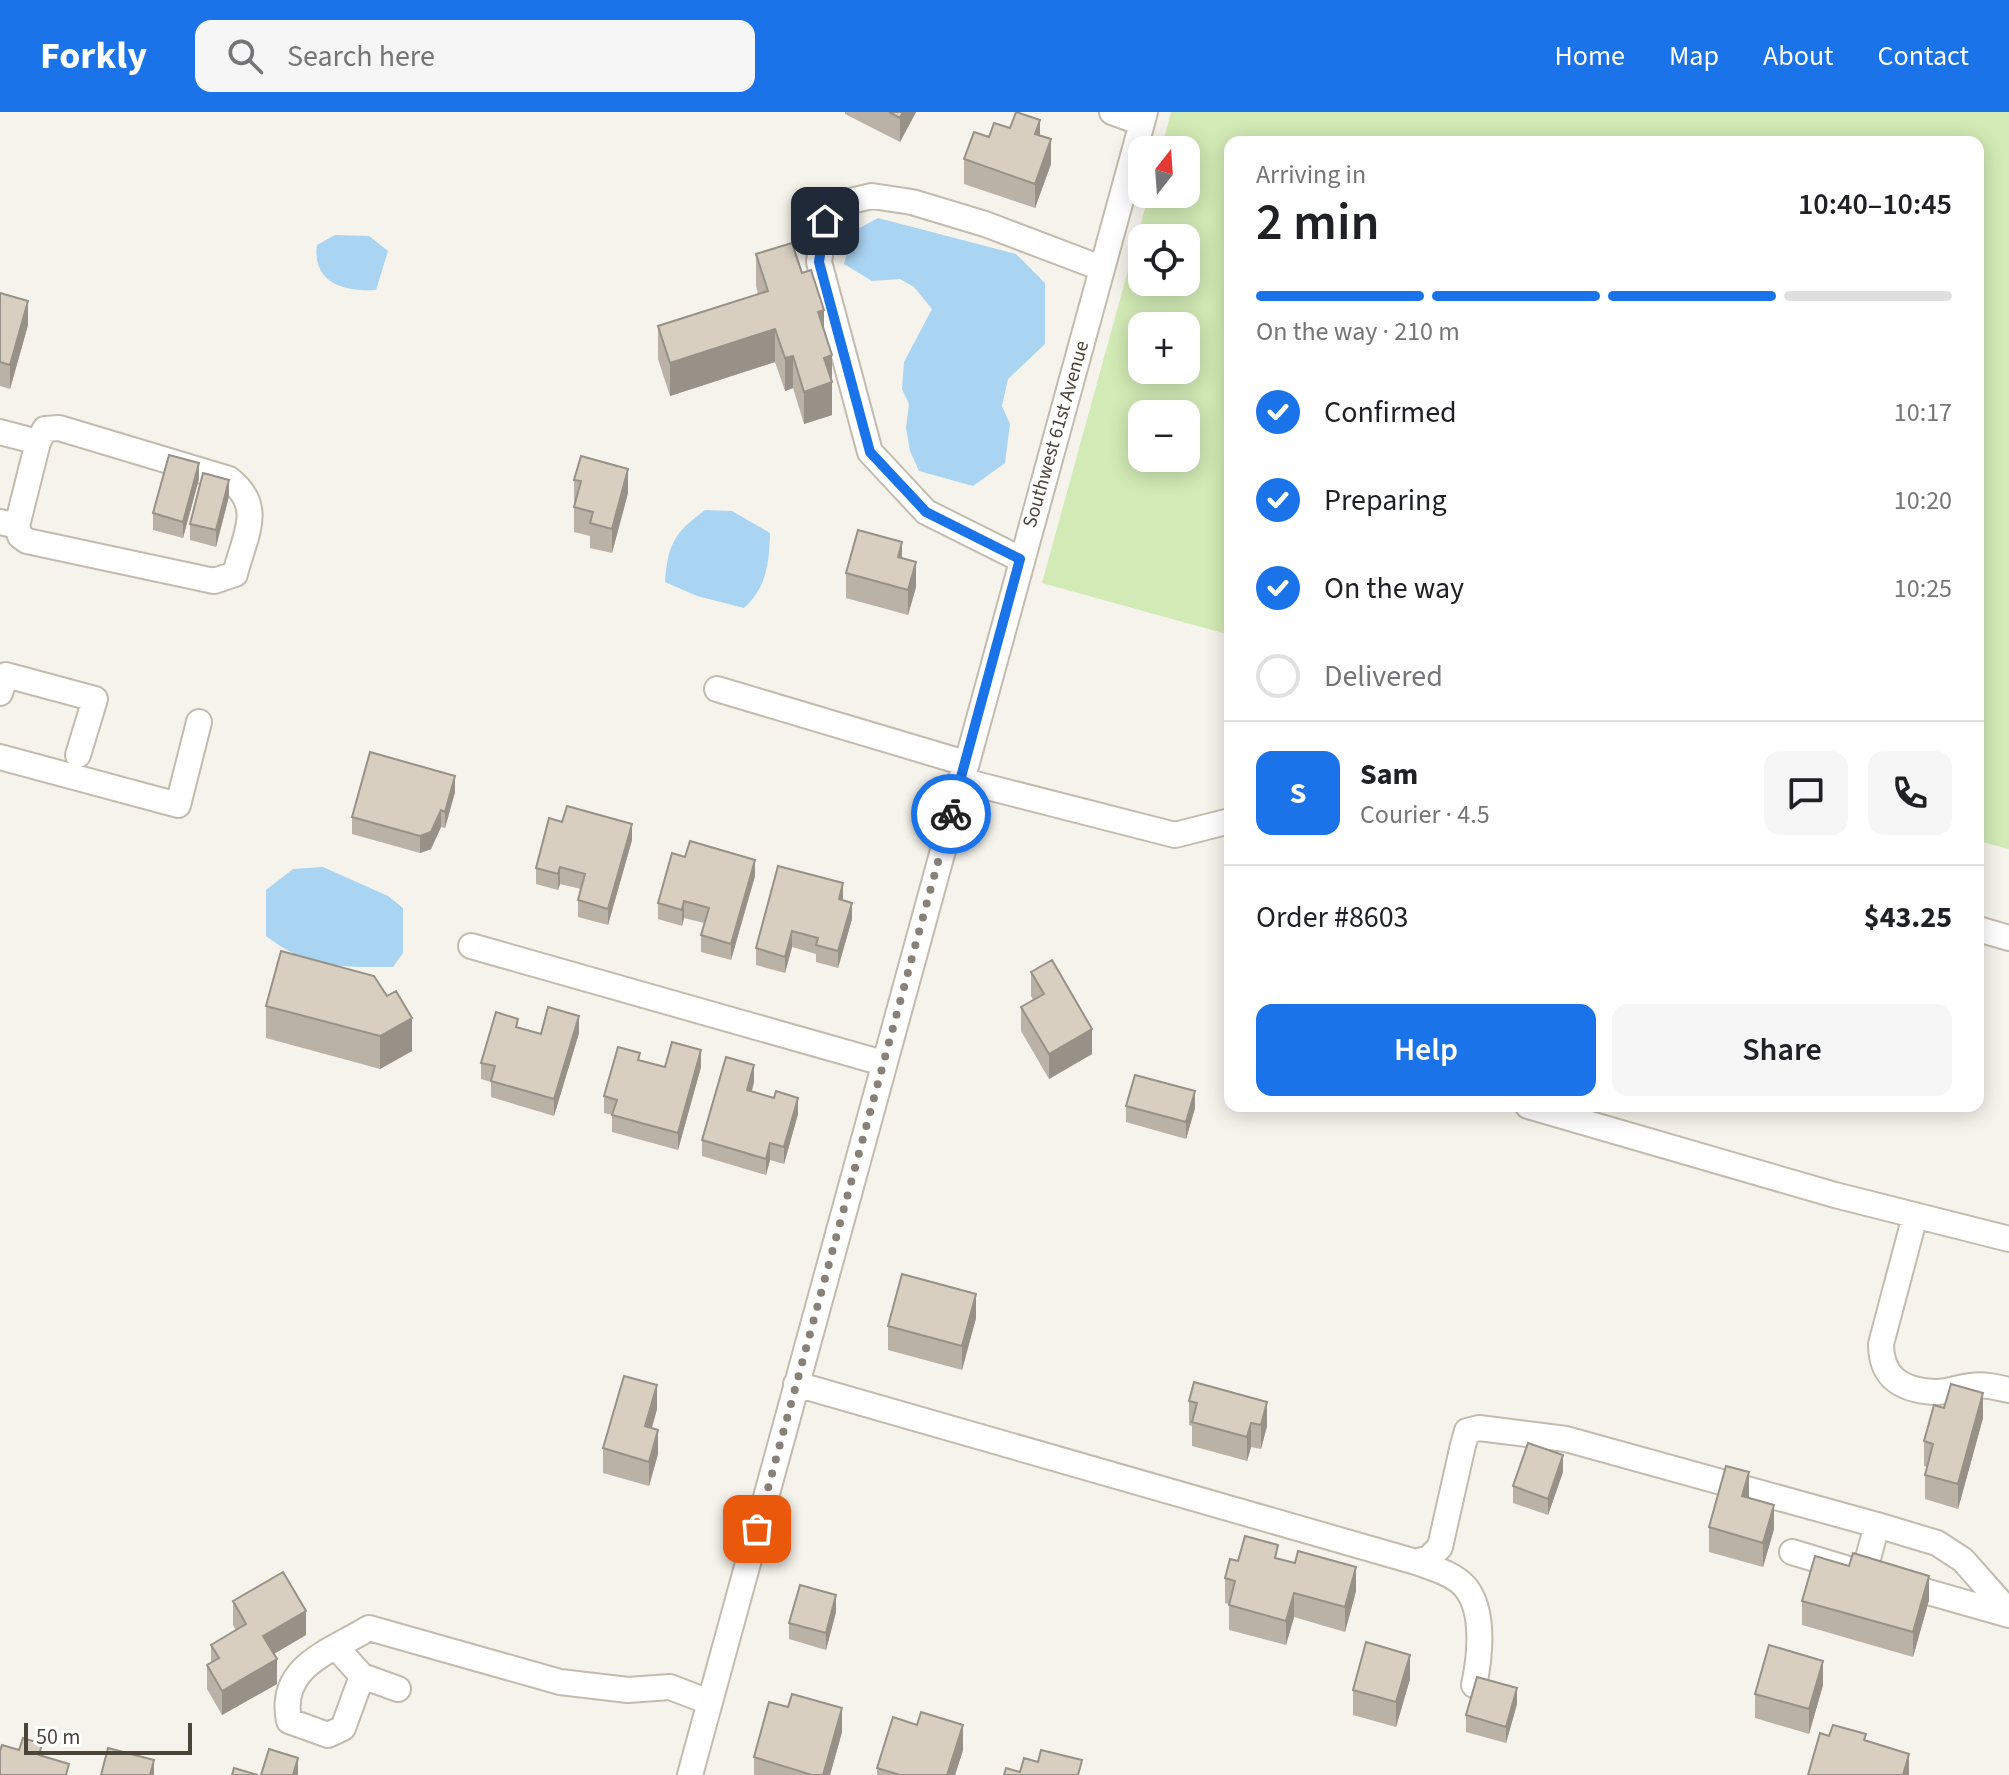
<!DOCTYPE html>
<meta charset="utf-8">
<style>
body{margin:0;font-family:"Source Sans 3",sans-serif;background:#f6f6f6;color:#202124;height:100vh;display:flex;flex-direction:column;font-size:30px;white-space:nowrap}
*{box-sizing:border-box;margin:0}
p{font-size:26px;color:#757577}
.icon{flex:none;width:44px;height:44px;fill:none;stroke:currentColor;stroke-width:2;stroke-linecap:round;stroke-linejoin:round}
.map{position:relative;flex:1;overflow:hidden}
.panel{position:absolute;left:1224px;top:24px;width:760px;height:976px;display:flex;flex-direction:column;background:#fff;border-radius:16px;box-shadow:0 4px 20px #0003}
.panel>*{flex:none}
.needle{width:52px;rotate:17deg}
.fabs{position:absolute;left:1128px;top:24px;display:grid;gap:16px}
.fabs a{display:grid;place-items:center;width:72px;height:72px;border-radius:16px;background:#fff;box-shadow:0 4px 20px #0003;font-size:40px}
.scale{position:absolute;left:24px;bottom:20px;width:168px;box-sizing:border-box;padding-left:8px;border:4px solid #4b4439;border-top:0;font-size:22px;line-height:28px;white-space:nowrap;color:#4b4439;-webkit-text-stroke:6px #fff;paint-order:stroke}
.pin{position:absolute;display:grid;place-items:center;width:68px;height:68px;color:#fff;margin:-34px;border-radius:16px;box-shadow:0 4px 12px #0006}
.courier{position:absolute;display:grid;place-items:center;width:80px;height:80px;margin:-40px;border:6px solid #1a73e8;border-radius:50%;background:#fff;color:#222;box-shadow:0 2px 10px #0007}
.headline em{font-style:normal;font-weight:600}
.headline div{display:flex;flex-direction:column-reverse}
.headline{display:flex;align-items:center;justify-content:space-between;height:136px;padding:0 32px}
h1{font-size:52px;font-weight:600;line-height:60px}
.bar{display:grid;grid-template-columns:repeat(4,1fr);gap:12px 8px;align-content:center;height:96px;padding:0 32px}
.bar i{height:10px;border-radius:6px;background:#e0e0e0}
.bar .current{background:#1a73e8}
.bar p{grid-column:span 4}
.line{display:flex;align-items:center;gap:20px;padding:0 32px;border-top:2px solid #e0e0e0}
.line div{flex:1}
.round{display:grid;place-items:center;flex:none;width:84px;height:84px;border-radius:16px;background:#f6f6f6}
ol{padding:0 32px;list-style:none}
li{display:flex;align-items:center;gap:24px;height:88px}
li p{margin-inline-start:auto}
li .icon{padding:8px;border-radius:50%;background:#1a73e8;color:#fff;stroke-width:4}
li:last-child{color:#757577}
li i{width:44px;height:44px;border:4px solid #e0e0e0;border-radius:50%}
.action{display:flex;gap:16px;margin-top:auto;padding:16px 32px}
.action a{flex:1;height:92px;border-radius:16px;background:#1a73e8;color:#fff;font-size:32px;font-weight:600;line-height:92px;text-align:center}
.action a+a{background:#f6f6f6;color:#202124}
header{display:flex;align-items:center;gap:48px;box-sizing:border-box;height:112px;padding:0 40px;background:#1a73e8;color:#fff}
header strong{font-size:38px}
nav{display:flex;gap:44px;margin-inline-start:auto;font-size:28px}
.search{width:560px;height:72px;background:#f6f6f6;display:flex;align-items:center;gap:20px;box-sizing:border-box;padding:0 28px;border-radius:16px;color:#757577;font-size:30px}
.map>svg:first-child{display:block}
.green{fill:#d2eab5;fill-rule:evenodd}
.water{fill:#a9d4f2}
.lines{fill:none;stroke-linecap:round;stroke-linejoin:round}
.minor-casing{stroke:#c2bbae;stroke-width:28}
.minor{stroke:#fff;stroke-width:24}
.wall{fill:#bab2a6}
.shaded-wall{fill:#979187}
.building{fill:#d8cfc1;stroke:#979187;stroke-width:2}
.done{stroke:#878178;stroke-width:8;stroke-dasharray:0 14.4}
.route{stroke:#1a73e8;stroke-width:10}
.labels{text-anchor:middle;stroke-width:6;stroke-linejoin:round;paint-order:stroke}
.street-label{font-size:20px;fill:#4b4439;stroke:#fff}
</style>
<header>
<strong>Forkly</strong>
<div class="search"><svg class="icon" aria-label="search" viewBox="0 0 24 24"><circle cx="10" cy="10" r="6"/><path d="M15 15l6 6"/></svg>Search here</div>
<nav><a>Home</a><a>Map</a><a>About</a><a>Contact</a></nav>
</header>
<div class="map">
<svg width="2009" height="1663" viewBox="0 0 2009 1663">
<rect width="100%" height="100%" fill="#f6f3ec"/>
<path class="green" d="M 1171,0 L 2009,0 L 2009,737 L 1978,729 L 1978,30 L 1230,30 L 1230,523 L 1042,471 L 1149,82 L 1186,82 L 1186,38 L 1161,38 ZM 1142,126 L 1186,126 L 1186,170 L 1142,170 ZM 1142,214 L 1186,214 L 1186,258 L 1142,258 ZM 1142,302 L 1186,302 L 1186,346 L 1142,346 Z"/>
<path class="water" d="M 878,106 L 1016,142 L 1045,171 L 1045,232 L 1008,267 L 1002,294 L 1010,312 L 1005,351 L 973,374 L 919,359 L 910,339 L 906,316 L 909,292 L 902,277 L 904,250 L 932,197 L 914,175 L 900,167 L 872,169 L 844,152 L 852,120 Z
M 335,123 L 369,124 L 388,139 L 376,178 C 344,180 312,171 317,133 Z
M 705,398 L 732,399 L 770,421 C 769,451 767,475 744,496 L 697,484 L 665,470 C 668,432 674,421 705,398 Z
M 323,755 L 388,784 L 403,796 L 403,841 L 393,855 C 340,855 309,857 266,824 L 266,778 L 293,757 Z"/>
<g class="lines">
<defs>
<path id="minor" d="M 1112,0 L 1142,11
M 0,320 L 38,330 L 17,414 L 0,410
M 17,414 L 20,424 L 27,429 L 214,469 L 235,462 C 245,422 265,395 229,367 L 59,316 L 45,317 L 38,330
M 1020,447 L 926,400 L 870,340 L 819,150 L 825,109 L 842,91 L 872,84 L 912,90 L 985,112 L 1101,156
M 717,577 L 965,651
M 0,581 L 6,563 L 95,587 L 78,643
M 0,645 L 178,693 L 199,610
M 960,668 L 1175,723 L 1230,709
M 1978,817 L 2009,826
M 471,834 L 883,951
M 1528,994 L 1835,1083 L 2009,1127
M 1915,1104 L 1881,1232 C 1881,1265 1901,1278 1934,1280 C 1946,1281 1959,1275 1971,1274 C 1984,1272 1996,1275 2009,1278
M 796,1272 L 1416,1450 L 1429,1446 L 1440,1435 L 1463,1333 L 1467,1319 L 1479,1316 L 1566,1327 L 1877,1413
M 1792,1440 L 1845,1456
M 1416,1450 C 1432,1456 1455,1462 1466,1476 C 1485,1500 1480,1545 1474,1573
M 1864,1461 L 1877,1413 L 1937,1431 L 1963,1448 L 2009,1500
M 1900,1472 L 2009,1503
M 337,1536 L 362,1564 L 343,1616 L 328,1623 L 289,1609 C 278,1554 330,1540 369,1516 L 560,1570 L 628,1578 L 670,1575 L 709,1590
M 362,1564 L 398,1577
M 690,1663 L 1145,0"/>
</defs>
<use href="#minor" class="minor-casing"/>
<use href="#minor" class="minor"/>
</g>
<path class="wall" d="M 845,0 L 916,0 L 900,30 L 845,2 Z
M 1010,16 L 1040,24 L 1051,52 L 1035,96 L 964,72 L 964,47 L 989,25 Z
M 756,142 L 802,161 L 832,243 L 832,303 L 804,312 L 793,276 L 785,279 L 775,250 L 670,284 L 658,247 L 658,214 L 758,182 L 756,174 Z
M 0,181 L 28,213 L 10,277 L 0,274 Z
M 199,367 L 183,426 L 153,418 L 153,401 Z
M 574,368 L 628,381 L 612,441 L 590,436 L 590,424 L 574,420 Z
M 229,384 L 216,435 L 190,428 L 190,412 Z
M 846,461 L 916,475 L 908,503 L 846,486 Z
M 455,680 L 445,716 L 441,715 L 431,737 L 420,741 L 352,722 L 352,705 Z
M 632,728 L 608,813 L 578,805 L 578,788 L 581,777 L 560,772 L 558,778 L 536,772 L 536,756 Z
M 685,745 L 755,764 L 731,848 L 701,840 L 701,823 L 704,811 L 684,806 L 682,814 L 658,807 L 658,791 Z
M 843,788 L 852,807 L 838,856 L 816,850 L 816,842 L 792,835 L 785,861 L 756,853 L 756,836 Z
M 1031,860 L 1092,942 L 1049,967 L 1021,919 L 1021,895 L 1033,888 L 1031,884 Z
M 387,884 L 412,939 L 380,957 L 266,926 L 266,894 Z
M 518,915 L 541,922 L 579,921 L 554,1004 L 491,985 L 491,970 L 481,967 L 481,951 Z
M 640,948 L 665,955 L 701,955 L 678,1038 L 612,1020 L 612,1003 L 604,1001 L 604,984 Z
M 754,970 L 752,979 L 798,1002 L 784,1052 L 770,1048 L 766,1063 L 702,1044 L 702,1028 Z
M 1126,994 L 1195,996 L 1186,1027 L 1126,1010 Z
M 976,1206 L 962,1258 L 888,1238 L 888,1214 Z
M 1189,1289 L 1267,1314 L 1261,1337 L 1251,1335 L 1247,1349 L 1192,1334 L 1192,1314 L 1189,1313 Z
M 657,1297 L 652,1316 L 658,1342 L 649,1374 L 603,1361 L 603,1336 Z
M 1983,1306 L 1958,1397 L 1925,1387 L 1925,1363 L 1927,1355 L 1924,1354 L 1924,1329 Z
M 1563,1360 L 1548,1403 L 1513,1391 L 1513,1374 Z
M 1748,1386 L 1774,1417 L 1763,1455 L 1709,1440 L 1709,1415 Z
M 1278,1446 L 1356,1479 L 1345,1520 L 1294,1505 L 1286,1533 L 1229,1518 L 1229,1492 L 1225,1491 L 1225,1466 L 1238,1449 Z
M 1929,1488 L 1913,1545 L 1802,1513 L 1802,1489 Z
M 233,1489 L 306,1523 L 274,1542 L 277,1572 L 222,1603 L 207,1577 L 207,1553 L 211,1550 L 211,1533 L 236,1518 L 233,1513 Z
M 836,1500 L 826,1538 L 789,1527 L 789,1511 Z
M 1410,1567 L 1396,1615 L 1353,1603 L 1353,1578 Z
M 1823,1573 L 1809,1622 L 1755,1606 L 1755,1582 Z
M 1517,1592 L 1506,1631 L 1466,1620 L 1466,1603 Z
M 842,1620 L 830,1663 L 754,1663 L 754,1645 Z
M 963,1638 L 955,1663 L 877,1663 L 877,1656 Z"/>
<path class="shaded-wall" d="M 903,0 L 916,0 L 900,30 L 900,6 Z
M 1040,8 L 1040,32 L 1035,22 Z
M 1051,27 L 1051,52 L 1035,96 L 1035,72 Z
M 28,189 L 28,213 L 10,277 L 10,253 Z
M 824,198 L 824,230 L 818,200 Z
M 775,217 L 775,250 L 670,284 L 670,251 Z
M 832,243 L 832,303 L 804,312 L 804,280 L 824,246 Z
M 793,244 L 793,276 L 785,279 L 785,246 Z
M 199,351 L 199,367 L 183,426 L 183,410 Z
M 628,357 L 628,381 L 612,441 L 612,417 Z
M 229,368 L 229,384 L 216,435 L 216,418 Z
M 902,430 L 902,455 L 898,445 Z
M 916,450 L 916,475 L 908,503 L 908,478 Z
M 455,664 L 455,680 L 445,716 L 445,700 Z
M 441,698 L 441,715 L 431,737 L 420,741 L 420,724 Z
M 632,712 L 632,728 L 608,813 L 608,797 Z
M 755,748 L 755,764 L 731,848 L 731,832 Z
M 560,755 L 560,772 L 558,778 L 558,762 Z
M 843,771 L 843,788 L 839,787 Z
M 684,789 L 684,806 L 682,814 L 682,798 Z
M 852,791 L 852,807 L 838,856 L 838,839 Z
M 792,819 L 792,835 L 785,861 L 785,845 Z
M 579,904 L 579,921 L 554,1004 L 554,987 Z
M 412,906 L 412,939 L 380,957 L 380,924 Z
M 1092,917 L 1092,942 L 1049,967 L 1049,942 Z
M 701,938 L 701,955 L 678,1038 L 678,1021 Z
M 754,953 L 754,970 L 747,995 L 747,978 Z
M 1195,979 L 1195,996 L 1186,1027 L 1186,1010 Z
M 798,986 L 798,1002 L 784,1052 L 784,1035 Z
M 770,1031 L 770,1048 L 766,1063 L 766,1047 Z
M 976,1182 L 976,1206 L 962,1258 L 962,1234 Z
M 657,1273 L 657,1297 L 645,1339 L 645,1314 Z
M 1983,1281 L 1983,1306 L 1958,1397 L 1958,1372 Z
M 1267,1290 L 1267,1314 L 1261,1337 L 1261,1313 Z
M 1251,1311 L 1251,1335 L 1247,1349 L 1247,1325 Z
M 658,1318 L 658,1342 L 649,1374 L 649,1350 Z
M 1563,1343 L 1563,1360 L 1548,1403 L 1548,1387 Z
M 1749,1360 L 1749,1385 L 1742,1408 L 1742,1384 Z
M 1774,1393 L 1774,1417 L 1763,1455 L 1763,1431 Z
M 1356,1455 L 1356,1479 L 1345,1520 L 1345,1495 Z
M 1929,1464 L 1929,1488 L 1913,1545 L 1913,1520 Z
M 1294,1481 L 1294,1505 L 1286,1533 L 1286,1509 Z
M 836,1483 L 836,1500 L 826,1538 L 826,1521 Z
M 306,1499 L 306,1523 L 263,1548 L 263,1524 Z
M 1410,1543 L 1410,1567 L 1396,1615 L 1396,1590 Z
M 277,1547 L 277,1572 L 222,1603 L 222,1579 Z
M 1823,1549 L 1823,1573 L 1809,1622 L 1809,1597 Z
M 1517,1576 L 1517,1592 L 1506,1631 L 1506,1615 Z
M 842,1596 L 842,1620 L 830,1663 L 823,1663 Z
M 963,1613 L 963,1638 L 955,1663 L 947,1663 Z
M 1909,1642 L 1909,1663 L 1903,1663 Z
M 298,1646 L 298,1663 L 293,1663 Z
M 154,1648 L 154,1663 L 150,1663 Z"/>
<path class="building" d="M 889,0 L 903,0 L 900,6 Z
M 1016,0 L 1040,8 L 1035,22 L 1051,27 L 1035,72 L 964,47 L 974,20 L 989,25 L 994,11 L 1010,16 Z
M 792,131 L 802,161 L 811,158 L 824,198 L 818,200 L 832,243 L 824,246 L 832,270 L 804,280 L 793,244 L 785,246 L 775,217 L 670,251 L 658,214 L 768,179 L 756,142 Z
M 0,181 L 28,189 L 10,253 L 0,250 Z
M 169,343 L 199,351 L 183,410 L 153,401 Z
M 581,344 L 628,357 L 612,417 L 590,411 L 593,400 L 574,395 L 581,369 L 574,368 Z
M 203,361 L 229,368 L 216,418 L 190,412 Z
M 858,418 L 902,430 L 898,445 L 916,450 L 908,478 L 846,461 Z
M 370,640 L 455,664 L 445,700 L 441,698 L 431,720 L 420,724 L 352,705 Z
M 567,694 L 632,712 L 608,797 L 578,788 L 585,762 L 560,755 L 558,762 L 536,756 L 549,706 L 562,710 Z
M 690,729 L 755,748 L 731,832 L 701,823 L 709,796 L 684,789 L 682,798 L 658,791 L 672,741 L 685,745 Z
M 778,754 L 843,771 L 839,787 L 852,791 L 838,839 L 816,833 L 818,826 L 792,819 L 785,845 L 756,836 Z
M 281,839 L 374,864 L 387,884 L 396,879 L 412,906 L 380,924 L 266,894 Z
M 1052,848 L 1092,917 L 1049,942 L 1021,895 L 1044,882 L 1031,860 Z
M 548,895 L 579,904 L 554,987 L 491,969 L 495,954 L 481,951 L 496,900 L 518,907 L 516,915 L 541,922 Z
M 672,930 L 701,938 L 678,1021 L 612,1003 L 617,988 L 604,984 L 618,935 L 640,941 L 638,948 L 665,955 Z
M 726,945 L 754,953 L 747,978 L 774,986 L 776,979 L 798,986 L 784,1035 L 770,1031 L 766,1047 L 702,1028 Z
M 1135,963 L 1195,979 L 1186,1010 L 1126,994 Z
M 902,1162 L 976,1182 L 962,1234 L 888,1214 Z
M 624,1264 L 657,1273 L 645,1314 L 658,1318 L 649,1350 L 603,1336 Z
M 1194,1270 L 1267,1290 L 1261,1313 L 1251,1311 L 1247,1325 L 1192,1310 L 1197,1291 L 1189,1289 Z
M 1951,1272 L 1983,1281 L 1958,1372 L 1925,1363 L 1933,1332 L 1924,1329 L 1934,1293 L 1944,1296 Z
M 1528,1331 L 1563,1343 L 1548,1387 L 1513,1374 Z
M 1726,1354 L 1749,1360 L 1742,1384 L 1774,1393 L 1763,1431 L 1709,1415 Z
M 1245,1424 L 1278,1433 L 1275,1446 L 1295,1451 L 1298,1439 L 1356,1455 L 1345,1495 L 1294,1481 L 1286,1509 L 1229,1493 L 1235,1469 L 1225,1466 L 1230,1447 L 1238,1449 Z
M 1853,1441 L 1929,1464 L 1913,1520 L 1802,1489 L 1815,1444 L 1849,1454 Z
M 283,1460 L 306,1499 L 263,1524 L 277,1547 L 222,1579 L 207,1553 L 219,1546 L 211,1533 L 246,1512 L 233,1489 Z
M 800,1473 L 836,1483 L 826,1521 L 789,1511 Z
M 1366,1530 L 1410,1543 L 1396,1590 L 1353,1578 Z
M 1769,1533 L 1823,1549 L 1809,1597 L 1755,1582 Z
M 1477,1565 L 1517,1576 L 1506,1615 L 1466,1603 Z
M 792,1582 L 842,1596 L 823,1663 L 812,1663 L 754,1645 L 769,1590 L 788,1595 Z
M 921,1600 L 963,1613 L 947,1663 L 900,1663 L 877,1656 L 893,1605 L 917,1613 Z
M 1833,1613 L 1866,1622 L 1864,1628 L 1909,1642 L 1903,1663 L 1808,1663 L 1820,1621 L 1829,1624 Z
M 23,1626 L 42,1632 L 39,1643 L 69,1652 L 66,1663 L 0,1663 L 0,1639 L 2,1633 L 19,1638 Z
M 108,1636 L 154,1648 L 150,1663 L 101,1663 Z
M 269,1637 L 298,1646 L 293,1663 L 261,1663 Z
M 1041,1638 L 1082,1648 L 1078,1663 L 1004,1663 L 1006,1656 L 1020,1660 L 1024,1646 L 1038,1650 Z
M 234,1656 L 258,1663 L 232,1663 Z"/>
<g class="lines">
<path class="done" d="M 757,1417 L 951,702"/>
<path class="route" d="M 825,109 L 819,150 L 870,340 L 926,400 L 1020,447 L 951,702"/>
</g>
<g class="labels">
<g class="street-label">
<text transform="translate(1055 322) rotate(-74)" y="7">Southwest 61st Avenue</text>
</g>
</g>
</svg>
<div class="fabs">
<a><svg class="needle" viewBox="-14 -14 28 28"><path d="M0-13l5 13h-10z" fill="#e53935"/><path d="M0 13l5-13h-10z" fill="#757577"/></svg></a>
<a><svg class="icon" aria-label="locate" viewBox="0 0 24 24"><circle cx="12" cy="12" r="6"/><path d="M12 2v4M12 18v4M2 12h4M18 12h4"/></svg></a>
<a>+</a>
<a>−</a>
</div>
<div class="scale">50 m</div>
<div class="pin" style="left:757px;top:1417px;background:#ea580c"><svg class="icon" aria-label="bag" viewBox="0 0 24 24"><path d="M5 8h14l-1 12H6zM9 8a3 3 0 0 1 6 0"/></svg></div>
<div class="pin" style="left:825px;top:109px;background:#1f2937"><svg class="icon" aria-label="home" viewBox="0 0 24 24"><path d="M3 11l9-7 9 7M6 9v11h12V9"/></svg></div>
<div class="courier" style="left:951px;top:702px"><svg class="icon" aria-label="bike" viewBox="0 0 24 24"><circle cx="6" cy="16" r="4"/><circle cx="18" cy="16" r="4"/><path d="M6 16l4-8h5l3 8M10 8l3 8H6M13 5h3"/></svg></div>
<section class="panel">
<div class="headline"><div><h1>2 min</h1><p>Arriving in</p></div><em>10:40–10:45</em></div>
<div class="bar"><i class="current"></i><i class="current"></i><i class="current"></i><i></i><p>On the way · 210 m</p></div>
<ol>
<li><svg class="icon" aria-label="check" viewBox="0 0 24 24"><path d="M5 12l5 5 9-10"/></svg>Confirmed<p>10:17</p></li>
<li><svg class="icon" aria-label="check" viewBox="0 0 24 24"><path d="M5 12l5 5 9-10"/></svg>Preparing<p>10:20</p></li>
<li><svg class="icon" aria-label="check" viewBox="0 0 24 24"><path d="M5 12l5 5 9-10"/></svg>On the way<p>10:25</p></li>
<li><i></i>Delivered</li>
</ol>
<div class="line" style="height:144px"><b class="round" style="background:#1a73e8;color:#fff">S</b><div><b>Sam</b><p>Courier · 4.5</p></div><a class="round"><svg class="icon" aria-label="chat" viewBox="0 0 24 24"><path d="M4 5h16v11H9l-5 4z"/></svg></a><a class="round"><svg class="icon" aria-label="phone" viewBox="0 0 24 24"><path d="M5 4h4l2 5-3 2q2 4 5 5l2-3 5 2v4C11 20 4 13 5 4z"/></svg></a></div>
<div class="line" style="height:104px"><div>Order #8603</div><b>$43.25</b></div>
<div class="action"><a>Help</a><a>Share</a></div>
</section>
</div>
